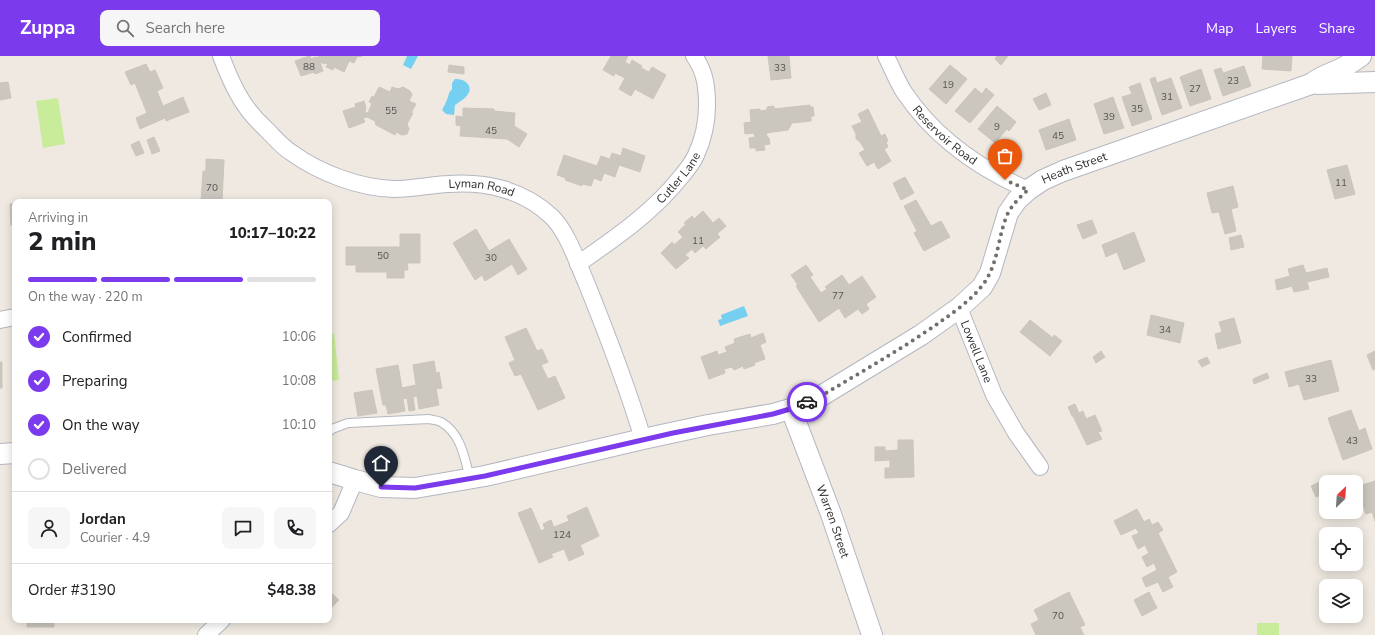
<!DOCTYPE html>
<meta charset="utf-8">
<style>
body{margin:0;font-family:"Nunito Sans",sans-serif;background:#f6f6f6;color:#202124;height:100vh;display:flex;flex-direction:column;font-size:15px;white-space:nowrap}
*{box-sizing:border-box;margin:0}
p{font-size:13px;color:#757577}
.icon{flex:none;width:22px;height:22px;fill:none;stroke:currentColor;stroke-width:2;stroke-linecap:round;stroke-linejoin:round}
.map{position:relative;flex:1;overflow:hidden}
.panel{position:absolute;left:12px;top:143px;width:320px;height:424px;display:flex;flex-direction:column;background:#fff;border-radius:8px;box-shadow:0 2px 10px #0003}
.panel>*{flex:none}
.needle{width:26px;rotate:25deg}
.fabs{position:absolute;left:1319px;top:419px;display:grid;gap:8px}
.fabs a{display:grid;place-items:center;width:44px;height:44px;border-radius:8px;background:#fff;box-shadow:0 2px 10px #0003;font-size:20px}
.pin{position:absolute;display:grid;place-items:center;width:34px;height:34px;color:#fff;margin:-41px -17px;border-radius:50% 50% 50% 0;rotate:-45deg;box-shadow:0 0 4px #0007}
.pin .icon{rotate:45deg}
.courier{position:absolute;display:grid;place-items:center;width:40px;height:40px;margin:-20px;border:3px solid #7c3aed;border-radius:50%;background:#fff;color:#222;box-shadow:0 1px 5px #0007}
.overview em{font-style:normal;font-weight:800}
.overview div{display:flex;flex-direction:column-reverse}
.overview{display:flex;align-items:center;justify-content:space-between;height:68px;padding:0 16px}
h1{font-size:26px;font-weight:800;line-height:30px}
.bar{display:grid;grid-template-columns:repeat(4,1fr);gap:6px 4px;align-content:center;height:48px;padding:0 16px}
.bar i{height:5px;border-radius:3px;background:#e0e0e0}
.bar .on{background:#7c3aed}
.bar p{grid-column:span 4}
.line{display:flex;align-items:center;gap:10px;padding:0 16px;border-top:1px solid #e0e0e0}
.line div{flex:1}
.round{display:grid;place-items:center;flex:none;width:42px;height:42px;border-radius:8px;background:#f6f6f6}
ol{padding:0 16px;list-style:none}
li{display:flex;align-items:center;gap:12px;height:44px}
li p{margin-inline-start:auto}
li .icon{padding:4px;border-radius:50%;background:#7c3aed;color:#fff;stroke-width:4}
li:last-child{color:#757577}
li i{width:22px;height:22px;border:2px solid #e0e0e0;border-radius:50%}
header{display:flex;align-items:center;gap:24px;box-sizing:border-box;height:56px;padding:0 20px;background:#7c3aed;color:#fff}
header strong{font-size:19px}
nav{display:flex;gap:22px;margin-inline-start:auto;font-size:14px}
.search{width:280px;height:36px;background:#f6f6f6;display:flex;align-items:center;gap:10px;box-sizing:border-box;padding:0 14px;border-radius:8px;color:#757577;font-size:15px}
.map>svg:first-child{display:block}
.pitch{fill:#c9ec9a}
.water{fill:#75cff0}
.building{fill:#cbc7bf;stroke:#cbc5ba}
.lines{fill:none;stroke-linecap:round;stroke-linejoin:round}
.service-casing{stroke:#b4b7c1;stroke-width:10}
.minor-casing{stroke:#b4b7c1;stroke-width:18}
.tertiary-casing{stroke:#b4b7c1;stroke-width:22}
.service{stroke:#fff;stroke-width:8}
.minor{stroke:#fff;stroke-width:16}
.tertiary{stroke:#fff;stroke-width:20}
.done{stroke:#726f6d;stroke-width:4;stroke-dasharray:0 7.2}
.route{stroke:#7c3aed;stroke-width:5}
.labels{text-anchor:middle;stroke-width:3;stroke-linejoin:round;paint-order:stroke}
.number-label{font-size:10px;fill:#555452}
.street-label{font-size:12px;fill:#2e2e2e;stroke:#fff}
</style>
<header>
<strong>Zuppa</strong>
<div class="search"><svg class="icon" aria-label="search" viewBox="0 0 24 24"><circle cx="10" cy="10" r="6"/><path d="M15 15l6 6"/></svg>Search here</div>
<nav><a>Map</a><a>Layers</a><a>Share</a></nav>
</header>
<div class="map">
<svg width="1375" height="579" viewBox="0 0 1375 579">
<rect width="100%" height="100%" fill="#efe9e1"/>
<path class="pitch" d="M 58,42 L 65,88 L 43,92 L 36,45 Z
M 334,277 L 339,324 L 329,325 L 329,278 Z
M 1257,567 L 1279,567 L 1279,579 L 1257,579 Z"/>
<path class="water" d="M 407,0 L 418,0 L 411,13 L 403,9 Z
M 455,23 C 463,22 474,29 468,38 C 465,43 459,46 455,49 L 454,59 L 446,58 L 442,54 C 445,48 448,43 449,37 L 452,33 L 452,27 Z
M 744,250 L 748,260 L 720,270 L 718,264 L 722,263 L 721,259 Z"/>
<path class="building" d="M 309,0 L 310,0 L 311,3 L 316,1 L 318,2 L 319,0 L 362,0 L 357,1 L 354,7 L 349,5 L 344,16 L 334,11 L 333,14 L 326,11 L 328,8 L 325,7 L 325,8 L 320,6 L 323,15 L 315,18 L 314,16 L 301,20 L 295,5 Z
M 611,0 L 628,0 L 625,6 L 630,9 L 632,4 L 642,10 L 641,12 L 649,16 L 652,11 L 666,19 L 653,43 L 635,33 L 631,40 L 619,33 L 625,22 L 615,17 L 614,20 L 603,14 Z
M 768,0 L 789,0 L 791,22 L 771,24 Z
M 997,0 L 1008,0 L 1001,9 L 995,3 Z
M 1263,0 L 1292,0 L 1291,15 L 1262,13 Z
M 146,8 L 150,16 L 155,14 L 163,32 L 157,35 L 163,50 L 183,41 L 189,56 L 166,65 L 165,62 L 140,73 L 136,62 L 147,57 L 135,27 L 131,29 L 125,16 Z
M 449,9 L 464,11 L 464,18 L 448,16 Z
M 950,9 L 967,23 L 946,48 L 929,33 Z
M 1244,10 L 1251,30 L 1223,40 L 1214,14 L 1221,12 L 1223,17 Z
M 1201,13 L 1211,43 L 1190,50 L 1180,21 Z
M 1155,21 L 1157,27 L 1171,22 L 1182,52 L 1162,59 L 1150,23 Z
M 8,26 L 11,42 L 0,44 L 0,27 Z
M 1140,27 L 1152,63 L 1132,70 L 1122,41 L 1132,38 L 1129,31 Z
M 379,31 L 390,36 L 392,31 L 398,33 L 403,31 L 410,35 L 412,39 L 409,45 L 416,48 L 411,57 L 413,57 L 407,68 L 409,73 L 407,78 L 402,79 L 396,76 L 395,79 L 376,69 L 375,65 L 367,61 L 363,62 L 365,66 L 349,72 L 343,55 L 356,51 L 355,48 L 364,45 L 366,52 L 365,56 L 368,57 L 372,47 L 369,46 L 372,40 L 374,41 Z
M 975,32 L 982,38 L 986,32 L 994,39 L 970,67 L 955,55 Z
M 1046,37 L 1051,49 L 1039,54 L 1033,43 Z
M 1113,41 L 1124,72 L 1104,78 L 1094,48 Z
M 810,49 L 810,51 L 813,51 L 814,60 L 811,60 L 811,65 L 792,67 L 788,74 L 766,77 L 767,80 L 769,82 L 770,88 L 764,89 L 765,94 L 756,95 L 756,92 L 750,92 L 749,82 L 755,81 L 754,77 L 745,78 L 744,67 L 751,66 L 750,54 L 760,53 L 760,55 L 767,54 L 767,51 L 774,50 L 774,53 Z
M 997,50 L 1016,66 L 1009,75 L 1007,73 L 995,87 L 978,73 Z
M 463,52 L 494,53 L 494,55 L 515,57 L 514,70 L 527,78 L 519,91 L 507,83 L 460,80 L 461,70 L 456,69 L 456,60 L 463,61 Z
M 868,53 L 881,80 L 885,78 L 888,85 L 886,86 L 888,91 L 884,93 L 891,105 L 878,113 L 874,106 L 867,110 L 859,97 L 865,94 L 860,86 L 856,83 L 856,78 L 852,70 L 862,66 L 858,58 Z
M 1069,63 L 1076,84 L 1046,94 L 1039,74 Z
M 154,81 L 160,95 L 152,98 L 147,84 Z
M 139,85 L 144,97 L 136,100 L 131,89 Z
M 623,92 L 645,100 L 640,116 L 619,109 L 615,121 L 604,117 L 601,125 L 594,122 L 591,130 L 582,128 L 582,130 L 565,124 L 566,122 L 557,119 L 564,99 L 597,110 L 601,100 L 610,103 L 612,97 L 621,100 Z
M 206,103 L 224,104 L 222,146 L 201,146 L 203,115 L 206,115 Z
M 1347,109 L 1355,138 L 1335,143 L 1327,114 Z
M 905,121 L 914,137 L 901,144 L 893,127 Z
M 1233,130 L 1238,151 L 1231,153 L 1236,175 L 1225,178 L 1219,156 L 1212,157 L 1207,137 Z
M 916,144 L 931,170 L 941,165 L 950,181 L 924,195 L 914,177 L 917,175 L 904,150 Z
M 15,147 L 15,169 L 11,169 L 10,148 Z
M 703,155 L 713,167 L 719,162 L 726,170 L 717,178 L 720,181 L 706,193 L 703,190 L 695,197 L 692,193 L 685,199 L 689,202 L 676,213 L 661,197 L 672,186 L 674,189 L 683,181 L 678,176 L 686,168 L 684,167 L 692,160 L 694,163 Z
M 1092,164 L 1097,177 L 1083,183 L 1077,169 Z
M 476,173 L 489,195 L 509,183 L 527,213 L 518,219 L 512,208 L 485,225 L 482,219 L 475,224 L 453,187 Z
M 1134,176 L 1145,205 L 1124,214 L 1117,196 L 1106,201 L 1102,189 Z
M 400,178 L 420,178 L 420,207 L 407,207 L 408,214 L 404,214 L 404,222 L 387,222 L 387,216 L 356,216 L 356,209 L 346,209 L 346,191 L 400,191 Z
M 1241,179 L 1244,191 L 1231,194 L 1229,182 Z
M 806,209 L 813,219 L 810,221 L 821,237 L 827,233 L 825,231 L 842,219 L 849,229 L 862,220 L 876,241 L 866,248 L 869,253 L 862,258 L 858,253 L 845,262 L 839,252 L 819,266 L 796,230 L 798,229 L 791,219 Z
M 1303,209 L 1306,217 L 1327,212 L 1329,221 L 1307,226 L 1309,233 L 1294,236 L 1292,230 L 1277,234 L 1275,224 L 1290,220 L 1288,213 Z
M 1151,259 L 1184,267 L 1180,287 L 1147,279 Z
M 1234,262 L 1241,287 L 1218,293 L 1215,278 L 1222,276 L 1219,266 Z
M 1030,264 L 1053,282 L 1054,279 L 1062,285 L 1050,300 L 1020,276 Z
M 526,272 L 537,295 L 542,293 L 548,306 L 541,309 L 548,323 L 555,320 L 565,342 L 538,354 L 521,318 L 515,320 L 509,307 L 515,304 L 505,281 Z
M 763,277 L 766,286 L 760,289 L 765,303 L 754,307 L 755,309 L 744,313 L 743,310 L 734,314 L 732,311 L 724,313 L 725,317 L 709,323 L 701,301 L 717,295 L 718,299 L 727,296 L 725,291 L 735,287 L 734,283 L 750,278 L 751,282 Z
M 1101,295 L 1105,301 L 1096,307 L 1093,301 Z
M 1375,295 L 1375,313 L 1373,314 L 1367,299 Z
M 1207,301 L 1210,307 L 1202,311 L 1198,305 Z
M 1331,304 L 1339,335 L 1304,344 L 1299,328 L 1289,331 L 1285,316 Z
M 434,305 L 436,317 L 439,316 L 442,332 L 436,333 L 439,349 L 419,353 L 417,340 L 413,341 L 415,354 L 409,355 L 407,342 L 403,343 L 405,355 L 388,358 L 386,349 L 383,349 L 376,313 L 398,309 L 402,332 L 416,329 L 413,309 Z
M 0,306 L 2,306 L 2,332 L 0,332 Z
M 1267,317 L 1269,322 L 1254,328 L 1253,323 Z
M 372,334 L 377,357 L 358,360 L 354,337 Z
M 1075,348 L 1079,357 L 1083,355 L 1086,363 L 1095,359 L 1102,375 L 1098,376 L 1102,383 L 1087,389 L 1073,360 L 1072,360 L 1068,351 Z
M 1351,354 L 1359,375 L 1365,372 L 1372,393 L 1343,404 L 1328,362 Z
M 898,384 L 913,384 L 914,421 L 885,422 L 885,412 L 890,412 L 890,404 L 875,405 L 875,391 L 885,391 L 885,395 L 898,394 Z
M 1326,423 L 1327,426 L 1326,426 L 1326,437 L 1316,441 L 1311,430 Z
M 1375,425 L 1375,465 L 1372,456 L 1366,458 L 1362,445 L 1358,447 L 1356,442 L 1356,431 Z
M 587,451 L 599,480 L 580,489 L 584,498 L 569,505 L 564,493 L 551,498 L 553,501 L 539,507 L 518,457 L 531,452 L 541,475 L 545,473 L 543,468 L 551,464 L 554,471 L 569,465 L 567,460 Z
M 1137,453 L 1144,466 L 1149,463 L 1152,469 L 1158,466 L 1163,474 L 1158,477 L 1177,516 L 1168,521 L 1173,531 L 1163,536 L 1158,526 L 1146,531 L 1142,522 L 1157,514 L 1154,507 L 1147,511 L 1142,501 L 1149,497 L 1145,489 L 1138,493 L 1132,480 L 1139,477 L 1136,472 L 1121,479 L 1114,465 Z
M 329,535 L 339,544 L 332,551 L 329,548 Z
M 1069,536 L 1085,569 L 1080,571 L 1084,579 L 1036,579 L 1031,568 L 1039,564 L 1034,554 Z
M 1149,536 L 1157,552 L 1142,560 L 1134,544 Z
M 27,564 L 54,564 L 54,571 L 27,571 Z"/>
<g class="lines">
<defs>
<path id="service" d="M 329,376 L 332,373 L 348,367 L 429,363 C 432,364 437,364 441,366 C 461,377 465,403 470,423"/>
<g id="minor">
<path id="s1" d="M 221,0 C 226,13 231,26 238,38 C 245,51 255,63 266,73 C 274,81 282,91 292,97 C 320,117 359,132 394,133 C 412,133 430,129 448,128 C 486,125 524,134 552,161 C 568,177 577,206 586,226 C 607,278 627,330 643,383"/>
<path id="s2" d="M 886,0 C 892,12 897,25 904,36 C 934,81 978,112 1028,134"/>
<path id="s3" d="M 578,208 C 615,182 652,157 680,122 C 686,115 692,108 696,99 C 703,84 707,66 707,49 C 707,31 705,15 694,0"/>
<path id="s4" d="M 959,252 L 994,339 L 1016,377 L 1040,411"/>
<path d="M 0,264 L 15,261"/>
<path d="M 329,468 L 341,457 L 355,424"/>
<path d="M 206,579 L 222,564"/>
</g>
<g id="tertiary">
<path d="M 1317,28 L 1375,26"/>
<path id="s5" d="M 791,353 L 831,458 L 872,579"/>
<path d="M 0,398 L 15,397"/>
<path id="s6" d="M 329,416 L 355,424 L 381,431 L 415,432 L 485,420 L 643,383 L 708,369 L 773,358 L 790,353 L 821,340 L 921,279 L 959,252 L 982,231 L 990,217 L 1008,157 L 1017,144 L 1028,134 L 1043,124 L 1063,115 L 1311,28 C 1319,21 1327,19 1336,15 C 1345,11 1353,6 1361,0"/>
</g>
</defs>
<use href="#service" class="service-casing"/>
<use href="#minor" class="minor-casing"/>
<use href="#tertiary" class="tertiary-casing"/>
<use href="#service" class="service"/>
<use href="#minor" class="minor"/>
<use href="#tertiary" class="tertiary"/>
</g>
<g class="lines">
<path class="done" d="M 807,346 L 821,340 C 861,316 902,293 940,266 C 954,256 970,245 981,231 C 999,210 997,181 1008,157 C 1013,148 1020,141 1028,134 L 1005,124"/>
<path class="route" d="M 381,431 L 415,432 L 485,420 L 673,377 L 773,358 L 790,353 L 807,346"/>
</g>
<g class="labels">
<g class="number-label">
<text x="309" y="14">88</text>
<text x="780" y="15">33</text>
<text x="1233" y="28">23</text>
<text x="948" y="32">19</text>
<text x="1195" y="36">27</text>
<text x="1167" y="44">31</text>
<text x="1137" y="56">35</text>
<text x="391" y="58">55</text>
<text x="1109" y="64">39</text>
<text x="997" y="74">9</text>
<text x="491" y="78">45</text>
<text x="1058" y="83">45</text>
<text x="1341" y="130">11</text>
<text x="212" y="135">70</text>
<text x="698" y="188">11</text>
<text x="383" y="203">50</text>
<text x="491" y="205">30</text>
<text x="838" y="243">77</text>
<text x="1165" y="277">34</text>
<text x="1311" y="326">33</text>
<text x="1352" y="388">43</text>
<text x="562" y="482">124</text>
<text x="1058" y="563">70</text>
</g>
<g class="street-label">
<text dy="4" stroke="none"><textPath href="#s2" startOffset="100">Reservoir Road</textPath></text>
<text dy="4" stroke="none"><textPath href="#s6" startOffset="861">Heath Street</textPath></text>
<text dy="4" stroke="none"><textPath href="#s3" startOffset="133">Cutler Lane</textPath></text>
<text dy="4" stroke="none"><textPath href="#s1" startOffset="320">Lyman Road</textPath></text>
<text dy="4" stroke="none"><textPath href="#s4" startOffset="47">Lowell Lane</textPath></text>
<text dy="4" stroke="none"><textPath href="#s5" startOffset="120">Warren Street</textPath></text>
</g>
</g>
</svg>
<div class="fabs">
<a><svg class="needle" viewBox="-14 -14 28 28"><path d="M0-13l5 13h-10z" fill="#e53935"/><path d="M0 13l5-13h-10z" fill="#757577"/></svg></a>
<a><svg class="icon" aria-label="locate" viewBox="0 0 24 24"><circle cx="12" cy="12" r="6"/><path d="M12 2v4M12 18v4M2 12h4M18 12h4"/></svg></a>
<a><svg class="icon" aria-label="layers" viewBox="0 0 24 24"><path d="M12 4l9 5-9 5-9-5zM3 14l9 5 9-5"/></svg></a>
</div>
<div class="pin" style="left:1005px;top:124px;background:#ea580c"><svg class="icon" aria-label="bag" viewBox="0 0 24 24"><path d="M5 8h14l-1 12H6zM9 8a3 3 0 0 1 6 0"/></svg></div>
<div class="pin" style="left:381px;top:431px;background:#1f2937"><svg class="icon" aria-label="home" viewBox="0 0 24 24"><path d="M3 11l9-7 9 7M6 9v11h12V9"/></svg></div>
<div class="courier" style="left:807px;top:346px"><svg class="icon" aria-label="car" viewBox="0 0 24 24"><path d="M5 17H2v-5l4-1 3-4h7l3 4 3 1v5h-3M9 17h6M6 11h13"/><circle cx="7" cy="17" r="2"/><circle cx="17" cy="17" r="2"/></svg></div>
<section class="panel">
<div class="overview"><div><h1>2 min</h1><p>Arriving in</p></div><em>10:17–10:22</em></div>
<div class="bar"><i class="on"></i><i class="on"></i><i class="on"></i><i></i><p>On the way · 220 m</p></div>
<ol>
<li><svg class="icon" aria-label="check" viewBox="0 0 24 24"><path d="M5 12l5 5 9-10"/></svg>Confirmed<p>10:06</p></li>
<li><svg class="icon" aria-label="check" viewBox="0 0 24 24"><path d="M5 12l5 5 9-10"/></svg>Preparing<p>10:08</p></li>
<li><svg class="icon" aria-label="check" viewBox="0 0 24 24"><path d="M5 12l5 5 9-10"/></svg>On the way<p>10:10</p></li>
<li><i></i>Delivered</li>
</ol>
<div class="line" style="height:72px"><a class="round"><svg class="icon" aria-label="person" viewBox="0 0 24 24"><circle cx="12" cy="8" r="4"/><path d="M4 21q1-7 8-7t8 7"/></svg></a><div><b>Jordan</b><p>Courier · 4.9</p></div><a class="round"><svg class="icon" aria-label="chat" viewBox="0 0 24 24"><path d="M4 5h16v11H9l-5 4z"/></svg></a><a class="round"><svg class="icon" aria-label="phone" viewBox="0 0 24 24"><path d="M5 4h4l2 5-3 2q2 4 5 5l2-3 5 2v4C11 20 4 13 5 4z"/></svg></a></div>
<div class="line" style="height:52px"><div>Order #3190</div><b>$48.38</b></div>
</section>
</div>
